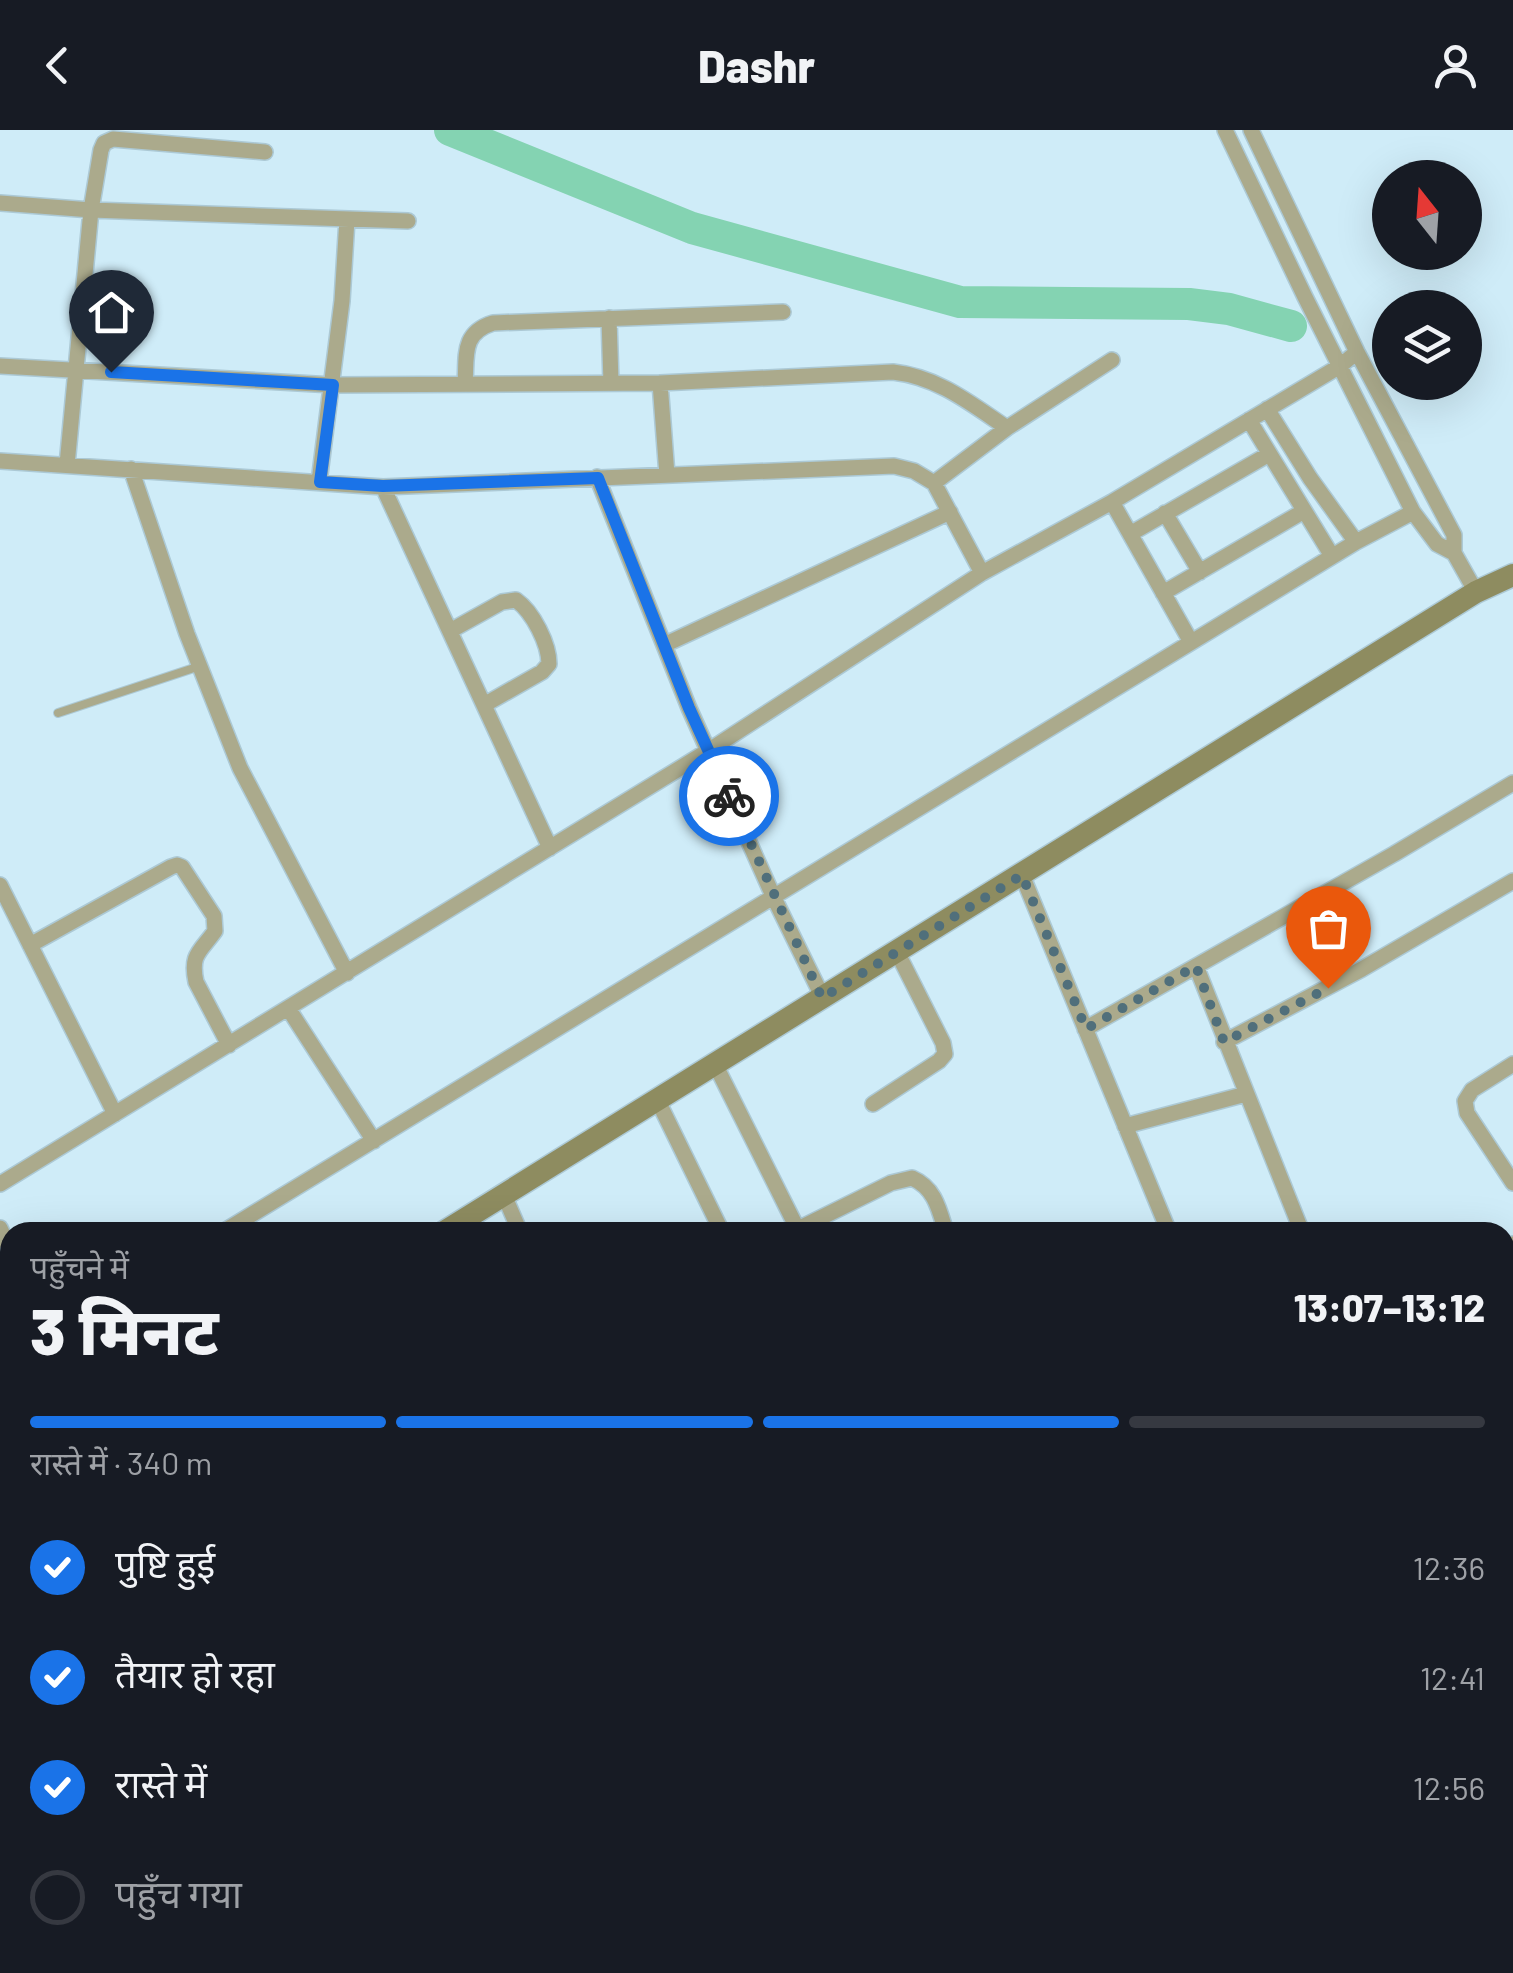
<!DOCTYPE html>
<html lang="hi">
<meta charset="utf-8">
<style>
body{margin:0;font-family:Barlow,"Noto Sans Devanagari",sans-serif;background:#20242c;color:#f1f3f6;height:100vh;display:flex;flex-direction:column;font-size:38px;white-space:nowrap}
*{box-sizing:border-box;margin:0}
p{font-size:32px;color:#9ea1a6}
.icon{flex:none;width:55px;height:55px;fill:none;stroke:currentColor;stroke-width:2;stroke-linecap:round;stroke-linejoin:round}
.map{position:relative;flex:1;overflow:hidden}
.drawer{position:absolute;left:0px;top:1092px;width:1515px;height:752px;display:flex;flex-direction:column;background:#171b24;border-radius:30px 30px 0 0;box-shadow:0 10px 40px #0002}
.drawer>*{flex:none}
.needle{width:65px;rotate:343deg}
.fabs{position:absolute;left:1372px;top:30px;display:grid;gap:20px}
.fabs a{display:grid;place-items:center;width:110px;height:110px;border-radius:50%;background:#171b24;box-shadow:0 10px 40px #0002;font-size:50px}
.pin{position:absolute;display:grid;place-items:center;width:85px;height:85px;color:#fff;margin:-102px -42px;border-radius:50% 50% 50% 0;rotate:-45deg;box-shadow:0 0 10px #0007}
.pin .icon{rotate:45deg}
.courier{position:absolute;display:grid;place-items:center;width:100px;height:100px;margin:-50px;border:8px solid #1a73e8;border-radius:50%;background:#fff;color:#222;box-shadow:0 2px 12px #0007}
.summary em{font-style:normal;font-weight:800}
.summary div{display:flex;flex-direction:column-reverse}
.summary{display:flex;align-items:center;justify-content:space-between;height:170px;padding:0 30px}
h1{font-size:65px;font-weight:800;line-height:75px}
.bar{display:grid;grid-template-columns:repeat(4,1fr);gap:15px 10px;align-content:center;height:120px;padding:0 30px}
.bar i{height:12px;border-radius:8px;background:#363941}
.bar .selected{background:#1a73e8}
.bar p{grid-column:span 4}
ol{padding:0 30px;list-style:none}
li{display:flex;align-items:center;gap:30px;height:110px}
li p{margin-inline-start:auto}
li .icon{padding:10px;border-radius:50%;background:#1a73e8;color:#fff;stroke-width:4}
li:last-child{color:#9ea1a6}
li i{width:55px;height:55px;border:5px solid #363941;border-radius:50%}
header{display:flex;justify-content:space-between;align-items:center;height:130px;padding:0 30px;background:#171b24;font-size:45px;font-weight:800}
.map>svg:first-child{display:block}
.lines{fill:none;stroke-linecap:round;stroke-linejoin:round}
.river{stroke:#84d3b2;stroke-width:32}
.service-casing{stroke:#acc9d5;stroke-width:10}
.minor-casing{stroke:#acc9d5;stroke-width:18}
.secondary-casing{stroke:#acc9d5;stroke-width:25}
.service{stroke:#abaa8c;stroke-width:8}
.minor{stroke:#abaa8c;stroke-width:15}
.secondary{stroke:#8e8c60;stroke-width:22}
.done{stroke:#506f7b;stroke-width:10;stroke-dasharray:0 18}
.route{stroke:#1a73e8;stroke-width:12}
</style>
<header><svg class="icon" aria-label="back" viewBox="0 0 24 24"><path d="M15 5l-7 7 7 7"/></svg>Dashr<svg class="icon" aria-label="person" viewBox="0 0 24 24"><circle cx="12" cy="8" r="4"/><path d="M4 21q1-7 8-7t8 7"/></svg></header>
<div class="map">
<svg width="1513" height="1843" viewBox="0 0 1513 1843">
<rect width="100%" height="100%" fill="#cfecf8"/>
<g class="lines">
<path class="river" d="M 450,0 L 692,98 L 960,172 L 1189,174 L 1229,179 L 1291,196"/>
<defs>
<path id="service" d="M 58,583 L 200,536"/>
<path id="minor" d="M 1225,0 L 1305,167 L 1413,382 L 1437,414 L 1454,423
M 1251,0 L 1357,222 L 1454,405 L 1454,423 L 1476,462
M 0,73 L 91,80 L 408,91
M 609,188 L 611,253
M 0,236 L 333,255 L 660,253 L 893,242 C 938,247 970,273 1007,298
M 660,253 L 667,345
M 465,254 C 467,226 461,203 493,193 L 783,182
M 1267,279 L 1310,348 L 1356,412
M 1249,290 L 1332,426
M 0,331 L 383,357 L 894,336 L 914,341 L 934,353 L 982,443
M 67,335 L 91,80 L 101,20 L 104,13 L 113,9 L 265,22
M 131,339 L 187,504 L 240,638 L 347,843
M 597,347 L 689,578 L 774,768 L 823,868
M 319,352 L 342,171 L 347,89
M 934,353 L 1007,298 L 1112,230
M 383,357 L 550,718
M 1112,372 L 1191,512
M 1165,383 L 1200,442
M 1130,404 L 1269,324
M 1163,463 L 1304,381
M 450,501 L 502,472 L 516,470 C 533,482 549,514 549,534 L 542,542 L 484,575
M 664,515 L 950,382
M 1022,745 L 1169,1102
M 0,755 L 115,984
M 30,815 L 171,737 L 177,735 L 182,737 L 214,786 L 215,801 C 200,822 190,824 196,852 L 229,915
M 1196,836 L 1302,1102
M 288,878 L 374,1011
M 1085,899 L 1394,724 L 1513,653
M 1224,912 L 1362,839 L 1513,751
M 715,934 L 798,1100
M 1513,934 L 1472,960 L 1465,971 L 1467,983 L 1513,1053
M 657,969 L 722,1102
M 873,974 L 939,931 L 945,924 L 943,913 L 897,822
M 1125,996 L 1246,964
M 0,1054 L 708,621 L 982,443 L 1112,372 L 1340,236 L 1357,222
M 504,1065 L 520,1102
M 0,1098 L 10,1120
M 223,1102 L 1356,412 L 1413,382
M 792,1102 L 891,1053 L 912,1048 C 935,1058 939,1079 946,1102
M 1400,1102 L 1417,1102
M 1505,1118 L 1513,1114
M 1505,1327 L 1513,1326
M 0,1384 L 10,1408
M 1505,1412 L 1513,1409
M 1505,1548 L 1513,1545
M 0,1571 L 10,1596
M 0,1705 L 10,1699
M 0,1718 L 10,1738
M 78,1835 L 84,1843
M 387,1835 L 391,1843
M 665,1835 L 669,1843
M 980,1835 L 982,1843
M 1475,1835 L 1479,1843
M 538,1841 L 551,1835
M 197,1843 L 218,1835
M 463,1843 L 483,1835
M 743,1843 L 751,1835
M 1145,1843 L 1145,1835
M 1498,1843 L 1513,1838"/>
<path id="secondary" d="M 444,1102 L 1476,462 L 1513,445
M 0,1382 L 10,1375"/>
</defs>
<use href="#service" class="service-casing"/>
<use href="#minor" class="minor-casing"/>
<use href="#secondary" class="secondary-casing"/>
<use href="#service" class="service"/>
<use href="#minor" class="minor"/>
<use href="#secondary" class="secondary"/>
</g>
<g class="lines">
<path class="done" d="M 729,666 L 822,868 L 1022,745 L 1086,899 L 1196,836 L 1224,912 L 1328,858"/>
<path class="route" d="M 111,242 L 333,255 L 320,352 L 383,356 L 598,348 L 689,578 L 729,666"/>
</g>
</svg>
<div class="fabs">
<a><svg class="needle" viewBox="-14 -14 28 28"><path d="M0-13l5 13h-10z" fill="#e53935"/><path d="M0 13l5-13h-10z" fill="#9ea1a6"/></svg></a>
<a><svg class="icon" aria-label="layers" viewBox="0 0 24 24"><path d="M12 4l9 5-9 5-9-5zM3 14l9 5 9-5"/></svg></a>
</div>
<div class="pin" style="left:1328px;top:858px;background:#ea580c"><svg class="icon" aria-label="bag" viewBox="0 0 24 24"><path d="M5 8h14l-1 12H6zM9 8a3 3 0 0 1 6 0"/></svg></div>
<div class="pin" style="left:111px;top:242px;background:#1f2937"><svg class="icon" aria-label="home" viewBox="0 0 24 24"><path d="M3 11l9-7 9 7M6 9v11h12V9"/></svg></div>
<div class="courier" style="left:729px;top:666px"><svg class="icon" aria-label="bike" viewBox="0 0 24 24"><circle cx="6" cy="16" r="4"/><circle cx="18" cy="16" r="4"/><path d="M6 16l4-8h5l3 8M10 8l3 8H6M13 5h3"/></svg></div>
<section class="drawer">
<div class="summary"><div><h1>3 मिनट</h1><p>पहुँचने में</p></div><em>13:07–13:12</em></div>
<div class="bar"><i class="selected"></i><i class="selected"></i><i class="selected"></i><i></i><p>रास्ते में · 340 m</p></div>
<ol>
<li><svg class="icon" aria-label="check" viewBox="0 0 24 24"><path d="M5 12l5 5 9-10"/></svg>पुष्टि हुई<p>12:36</p></li>
<li><svg class="icon" aria-label="check" viewBox="0 0 24 24"><path d="M5 12l5 5 9-10"/></svg>तैयार हो रहा<p>12:41</p></li>
<li><svg class="icon" aria-label="check" viewBox="0 0 24 24"><path d="M5 12l5 5 9-10"/></svg>रास्ते में<p>12:56</p></li>
<li><i></i>पहुँच गया</li>
</ol>
</section>
</div>
